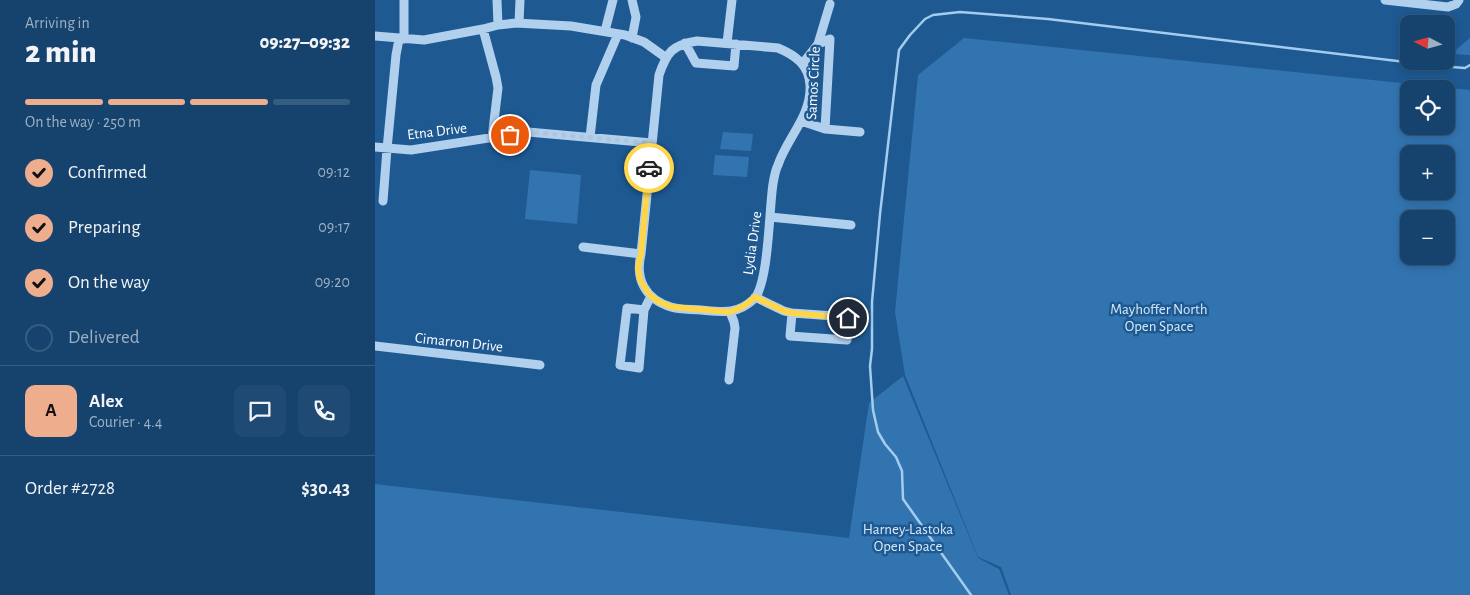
<!DOCTYPE html>
<meta charset="utf-8">
<style>
body{margin:0;font-family:"Alegreya Sans",sans-serif;background:#1f4a73;color:#f1f3f6;height:100vh;display:flex;flex-direction:column;font-size:19px;white-space:nowrap}
*{box-sizing:border-box;margin:0}
p{font-size:16px;color:#9eb0c2}
.icon{flex:none;width:28px;height:28px;fill:none;stroke:currentColor;stroke-width:2;stroke-linecap:round;stroke-linejoin:round}
.map{position:relative;flex:1;overflow:hidden}
.side{display:flex;flex-direction:column;background:#16436e;width:375px}
.side>*{flex:none}
.needle{width:32px;rotate:276deg}
.controls{position:absolute;left:1025px;top:15px;display:grid;gap:10px}
.controls a{display:grid;place-items:center;width:55px;height:55px;border-radius:10px;background:#16436e;box-shadow:0 2px 8px #0003,0 0 0 1px #355c81;font-size:25px}
.pin{position:absolute;display:grid;place-items:center;width:42px;height:42px;color:#fff;margin:-21px;border:2px solid #fff;border-radius:50%;box-shadow:0 1px 5px #0007}
.courier{position:absolute;display:grid;place-items:center;width:50px;height:50px;margin:-25px;border:4px solid #ffd54a;border-radius:50%;background:#fff;color:#222;box-shadow:0 1px 6px #0007}
.head em{font-style:normal;font-weight:800}
.head div{display:flex;flex-direction:column-reverse}
.head{display:flex;align-items:center;justify-content:space-between;height:85px;padding:0 25px}
h1{font-size:32px;font-weight:800;line-height:38px}
.bar{display:grid;grid-template-columns:repeat(4,1fr);gap:8px 5px;align-content:center;height:60px;padding:0 25px}
.bar i{height:6px;border-radius:4px;background:#355c81}
.bar .active{background:#eead8d}
.bar p{grid-column:span 4}
.line{display:flex;align-items:center;gap:12px;padding:0 25px;border-top:1px solid #355c81}
.line div{flex:1}
.round{display:grid;place-items:center;flex:none;width:52px;height:52px;border-radius:10px;background:#1f4a73}
ol{padding:0 25px;list-style:none}
li{display:flex;align-items:center;gap:15px;height:55px}
li p{margin-inline-start:auto}
li .icon{padding:5px;border-radius:50%;background:#eead8d;color:#111;stroke-width:4}
li:last-child{color:#9eb0c2}
li i{width:28px;height:28px;border:2px solid #355c81;border-radius:50%}
main{display:flex;flex:1;min-height:0}
.map>svg:first-child{display:block}
.green{fill:#3274b0;fill-rule:evenodd}
.lines{fill:none;stroke-linecap:round;stroke-linejoin:round}
.stream{stroke:#a3ccef;stroke-width:2.5}
.minor{stroke:#b0d0ee;stroke-width:9}
.done{stroke:#b0c5d9;stroke-width:5;stroke-dasharray:0 9}
.route{stroke:#ffd54a;stroke-width:6}
.labels{text-anchor:middle;stroke-width:5;stroke-linejoin:round;paint-order:stroke}
.street-label{font-size:15px;fill:#fff;stroke:#1e5992}
.park-label{font-size:15px;fill:#d6e9fa;stroke:#1e5992}
</style>
<main>
<section class="side">
<div class="head"><div><h1>2 min</h1><p>Arriving in</p></div><em>09:27–09:32</em></div>
<div class="bar"><i class="active"></i><i class="active"></i><i class="active"></i><i></i><p>On the way · 250 m</p></div>
<ol>
<li><svg class="icon" aria-label="check" viewBox="0 0 24 24"><path d="M5 12l5 5 9-10"/></svg>Confirmed<p>09:12</p></li>
<li><svg class="icon" aria-label="check" viewBox="0 0 24 24"><path d="M5 12l5 5 9-10"/></svg>Preparing<p>09:17</p></li>
<li><svg class="icon" aria-label="check" viewBox="0 0 24 24"><path d="M5 12l5 5 9-10"/></svg>On the way<p>09:20</p></li>
<li><i></i>Delivered</li>
</ol>
<div class="line" style="height:90px"><b class="round" style="background:#eead8d;color:#111">A</b><div><b>Alex</b><p>Courier · 4.4</p></div><a class="round"><svg class="icon" aria-label="chat" viewBox="0 0 24 24"><path d="M4 5h16v11H9l-5 4z"/></svg></a><a class="round"><svg class="icon" aria-label="phone" viewBox="0 0 24 24"><path d="M5 4h4l2 5-3 2q2 4 5 5l2-3 5 2v4C11 20 4 13 5 4z"/></svg></a></div>
<div class="line" style="height:65px"><div>Order #2728</div><b>$30.43</b></div>
</section>
<div class="map">
<svg width="1095" height="595" viewBox="0 0 1095 595">
<rect width="100%" height="100%" fill="#1e5992"/>
<path class="green" d="M 589,38 L 1095,90 L 1095,595 L 636,595 L 626,567 L 603,557 L 530,375 L 520,312 L 543,75 ZM 1034,89 L 1071,89 L 1071,126 L 1034,126 ZM 1034,154 L 1071,154 L 1071,191 L 1034,191 ZM 1034,219 L 1071,219 L 1071,256 L 1034,256 Z
M 1095,38 L 1095,55 L 1076,54 Z
M 348,132 L 378,134 L 376,151 L 345,149 Z
M 340,155 L 374,157 L 372,177 L 338,175 Z
M 155,170 L 206,175 L 202,224 L 150,219 Z
M 528,376 L 603,558 L 624,569 L 634,595 L 0,595 L 0,484 L 474,538 L 494,403 Z"/>
<g class="lines">
<path class="stream" d="M 596,595 L 528,499 L 527,471 L 521,457 L 510,444 L 503,432 L 498,410 L 495,366 L 497,349 L 497,302 L 505,214 L 524,50 L 535,35 L 550,19 L 558,15 L 585,12 L 673,19 L 1064,66 L 1090,68 L 1095,65"/>
<path class="minor" d="M 122,0 L 123,25
M 257,0 L 261,17 L 257,38
M 1010,0 L 1073,7 L 1081,4 L 1084,0
M 144,23 L 145,0
M 108,29 L 121,77 L 123,88 L 117,138
M 230,31 L 238,0
M 0,36 L 49,40 L 108,29 L 123,25 L 141,23 L 196,26 L 250,35 L 269,42 L 290,57
M 29,39 L 29,0
M 322,41 L 403,48 C 420,55 434,65 435,85 C 437,115 412,138 403,165 C 400,171 399,178 398,184 C 394,208 394,283 379,299 C 362,315 347,312 326,310 C 316,309 305,310 296,307 C 270,299 260,279 266,254 L 284,75 C 292,52 297,45 322,41 Z
M 310,43 L 321,63 L 359,66 L 361,44
M 352,43 L 357,0
M 443,44 L 455,4
M 428,63 L 443,44 L 455,39 L 450,129
M 426,121 L 450,129 L 485,132
M 215,137 L 221,85 L 243,34
M 0,147 L 36,150 L 153,132 L 277,143
M 8,201 L 12,149 L 21,55 L 24,39
M 395,217 L 476,225
M 208,247 L 266,254
M 380,297 L 409,311 L 417,313 L 473,317 L 472,340 L 415,336 L 417,313
M 269,310 L 252,308 L 245,365 L 264,368 L 269,310 L 276,296
M 0,346 L 165,365
M 354,380 L 360,328 L 359,322 L 355,312"/>
</g>
<g class="lines">
<path class="done" d="M 135,135 L 153,132 L 277,143 L 274,168"/>
<path class="route" d="M 274,168 L 266,254 L 263,267 L 265,280 L 272,291 L 276,296 L 284,302 L 297,307 L 355,312 L 369,306 L 380,297 L 409,311 L 417,313 L 473,318"/>
</g>
<g class="labels">
<g class="street-label">
<text transform="translate(438 83) rotate(-87)" y="5">Samos Circle</text>
<text transform="translate(62 131) rotate(-7)" y="5">Etna Drive</text>
<text transform="translate(377 243) rotate(-82)" y="5">Lydia Drive</text>
<text transform="translate(84 342) rotate(6)" y="5">Cimarron Drive</text>
</g>
<g class="park-label">
<text x="784" y="314">Mayhoffer North<tspan x="784" dy="17">Open Space</tspan></text>
<text x="533" y="534">Harney-Lastoka<tspan x="533" dy="17">Open Space</tspan></text>
</g>
</g>
</svg>
<div class="controls">
<a><svg class="needle" viewBox="-14 -14 28 28"><path d="M0-13l5 13h-10z" fill="#e53935"/><path d="M0 13l5-13h-10z" fill="#9eb0c2"/></svg></a>
<a><svg class="icon" aria-label="locate" viewBox="0 0 24 24"><circle cx="12" cy="12" r="6"/><path d="M12 2v4M12 18v4M2 12h4M18 12h4"/></svg></a>
<a>+</a>
<a>−</a>
</div>
<div class="pin" style="left:135px;top:135px;background:#ea580c"><svg class="icon" aria-label="bag" viewBox="0 0 24 24"><path d="M5 8h14l-1 12H6zM9 8a3 3 0 0 1 6 0"/></svg></div>
<div class="pin" style="left:473px;top:318px;background:#1f2937"><svg class="icon" aria-label="home" viewBox="0 0 24 24"><path d="M3 11l9-7 9 7M6 9v11h12V9"/></svg></div>
<div class="courier" style="left:274px;top:168px"><svg class="icon" aria-label="car" viewBox="0 0 24 24"><path d="M5 17H2v-5l4-1 3-4h7l3 4 3 1v5h-3M9 17h6M6 11h13"/><circle cx="7" cy="17" r="2"/><circle cx="17" cy="17" r="2"/></svg></div>
</div>
</main>
